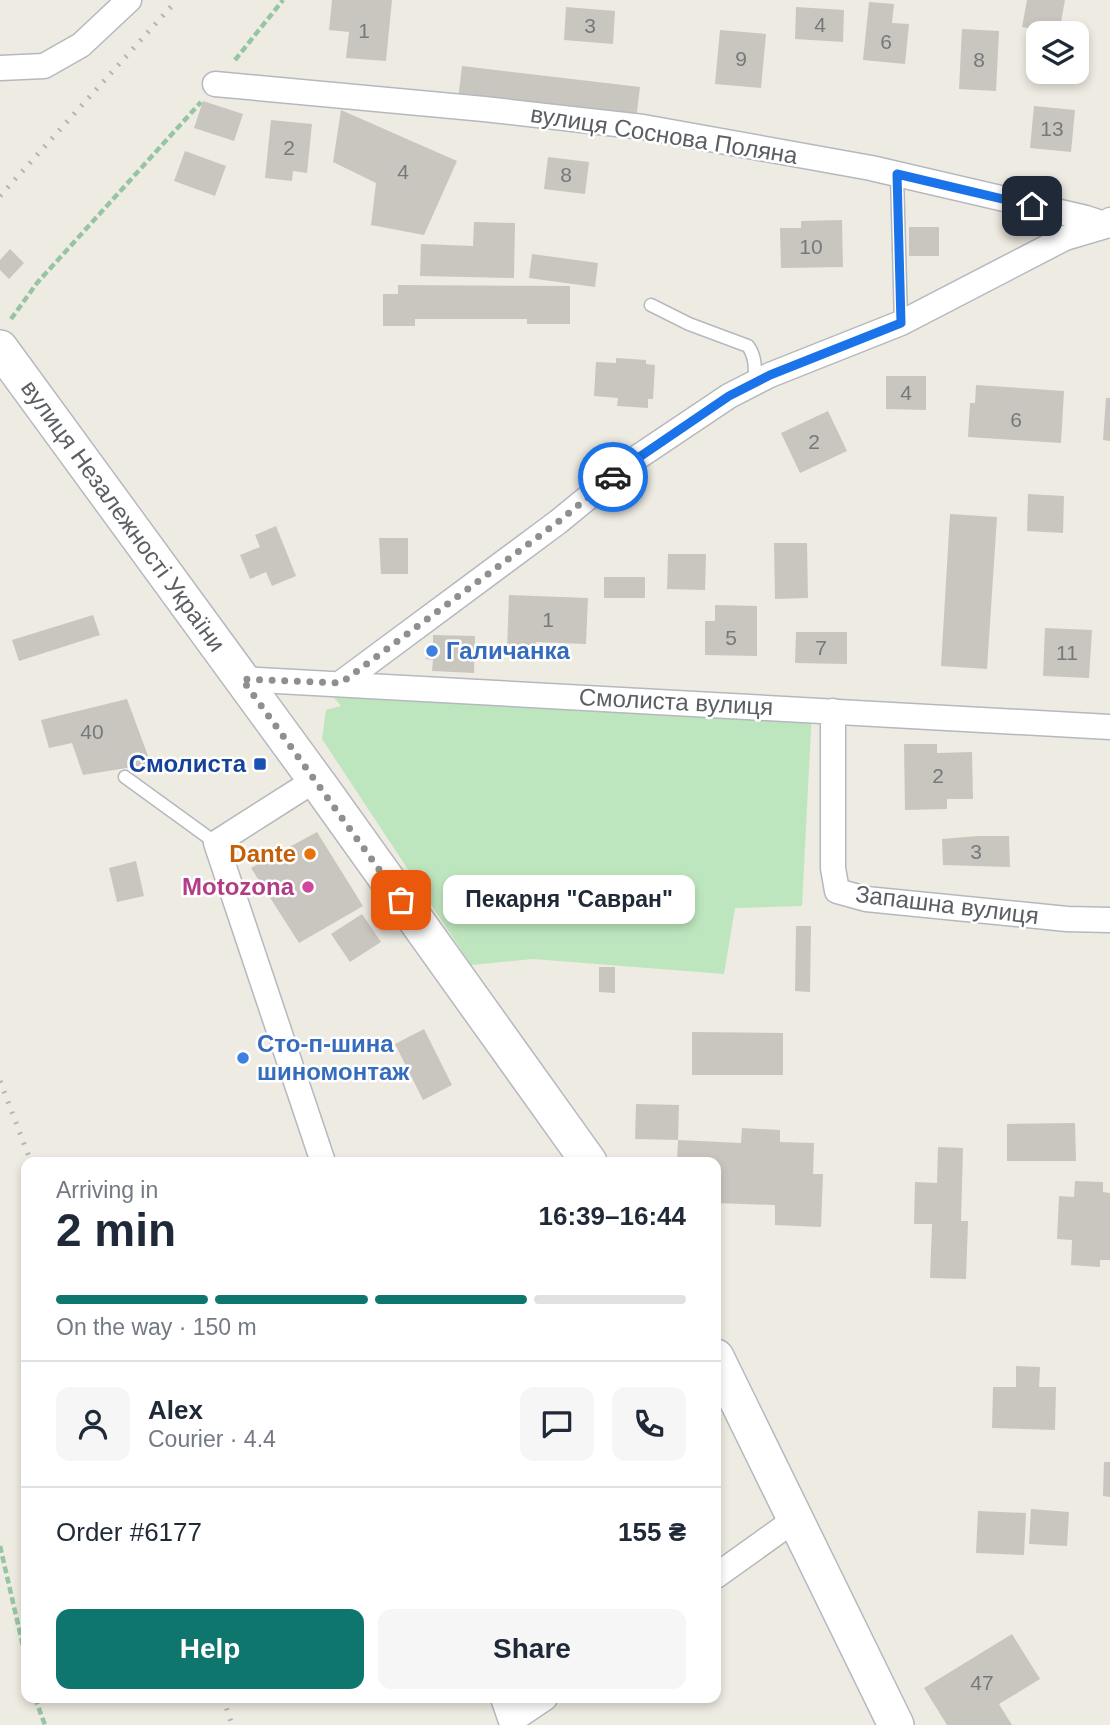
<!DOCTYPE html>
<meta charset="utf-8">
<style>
body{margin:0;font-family:Arial,sans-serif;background:#f6f6f7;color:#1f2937;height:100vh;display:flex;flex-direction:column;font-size:26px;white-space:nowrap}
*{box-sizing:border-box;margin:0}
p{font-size:23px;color:#747a83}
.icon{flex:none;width:38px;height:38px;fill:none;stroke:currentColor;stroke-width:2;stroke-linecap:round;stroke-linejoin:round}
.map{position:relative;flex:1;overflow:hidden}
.sheet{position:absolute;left:21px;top:1157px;width:700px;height:546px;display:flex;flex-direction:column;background:#fff;border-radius:14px;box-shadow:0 4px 10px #0003}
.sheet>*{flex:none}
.fabs{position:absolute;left:1026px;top:21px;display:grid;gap:14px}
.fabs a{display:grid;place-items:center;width:63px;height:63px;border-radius:14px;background:#fff;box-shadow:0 4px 10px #0003;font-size:35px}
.pin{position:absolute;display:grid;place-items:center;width:60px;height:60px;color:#fff;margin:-30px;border-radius:14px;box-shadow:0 4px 10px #0006}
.courier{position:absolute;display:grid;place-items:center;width:70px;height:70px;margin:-35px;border:5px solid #1a73e8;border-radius:50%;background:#fff;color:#222;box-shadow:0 2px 9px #0007}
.bubble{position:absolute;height:49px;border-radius:14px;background:#fff;box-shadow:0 4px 10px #0003;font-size:23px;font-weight:600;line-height:49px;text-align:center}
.summary em{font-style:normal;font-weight:600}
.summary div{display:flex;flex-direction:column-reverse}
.summary{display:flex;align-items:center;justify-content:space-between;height:119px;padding:0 35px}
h1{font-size:46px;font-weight:600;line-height:52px}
.bar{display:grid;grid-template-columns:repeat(4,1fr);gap:10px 7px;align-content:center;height:84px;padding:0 35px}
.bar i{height:9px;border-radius:5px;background:#e0e1e3}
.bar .active{background:#0f766e}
.bar p{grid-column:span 4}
.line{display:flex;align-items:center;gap:18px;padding:0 35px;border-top:2px solid #e0e1e3}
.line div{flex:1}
.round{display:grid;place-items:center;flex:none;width:74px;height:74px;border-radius:14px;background:#f6f6f7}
.button{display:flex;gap:14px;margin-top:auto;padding:14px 35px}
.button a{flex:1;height:80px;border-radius:14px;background:#0f766e;color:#fff;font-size:28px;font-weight:600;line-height:80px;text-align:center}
.button a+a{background:#f6f6f7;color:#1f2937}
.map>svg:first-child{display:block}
.green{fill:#bee6be}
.building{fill:#c9c6bf}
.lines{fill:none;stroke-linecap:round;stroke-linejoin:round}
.lane-casing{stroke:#b5b8bd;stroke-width:15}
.street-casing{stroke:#b5b8bd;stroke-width:27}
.secondary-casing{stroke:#b6b9bf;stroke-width:38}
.path{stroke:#96c5a3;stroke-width:4.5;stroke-dasharray:7 3.5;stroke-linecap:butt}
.lane{stroke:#fff;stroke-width:12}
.street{stroke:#fff;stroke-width:24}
.secondary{stroke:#fff;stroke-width:35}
.rail{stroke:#b4b5b5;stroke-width:5;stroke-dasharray:2 9;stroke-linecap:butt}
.done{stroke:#8e9090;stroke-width:7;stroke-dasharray:0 12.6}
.route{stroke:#1a73e8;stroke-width:9}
.shop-dot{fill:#3f7fe0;stroke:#fff;stroke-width:2.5}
.transit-dot{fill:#1a4fb4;stroke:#fff;stroke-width:2.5}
.food-dot{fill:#e8710a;stroke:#fff;stroke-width:2.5}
.hotel-dot{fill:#d1479c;stroke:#fff;stroke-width:2.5}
.labels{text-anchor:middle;stroke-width:5;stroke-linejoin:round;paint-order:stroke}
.number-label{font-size:21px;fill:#76797b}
.street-label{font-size:24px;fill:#5b5f64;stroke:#fff}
.shop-label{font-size:24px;font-weight:bold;fill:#366cbe;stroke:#fff;text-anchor:start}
.transit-label{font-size:24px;font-weight:bold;fill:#164399;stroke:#fff;text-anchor:end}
.food-label{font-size:24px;font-weight:bold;fill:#c56008;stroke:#fff;text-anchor:end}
.hotel-label{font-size:24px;font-weight:bold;fill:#b23c85;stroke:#fff;text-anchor:end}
</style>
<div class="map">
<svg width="1110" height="1725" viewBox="0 0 1110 1725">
<rect width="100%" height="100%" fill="#eeebe2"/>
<path class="green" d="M 322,683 L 812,710 L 802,906 L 735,908 L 724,974 L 533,959 L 471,965 L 322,739 L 326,710 L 341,706 Z"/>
<path class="building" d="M 332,0 L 392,0 L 386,61 L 346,58 L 349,32 L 329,30 Z
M 1027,0 L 1065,0 L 1059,33 L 1022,27 Z
M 869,2 L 894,4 L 892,23 L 909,24 L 905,64 L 863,60 Z
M 566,7 L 615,11 L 613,44 L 564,40 Z
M 796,7 L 844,10 L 843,42 L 795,39 Z
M 962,29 L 999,31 L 996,91 L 959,89 Z
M 720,30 L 766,34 L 761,88 L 715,84 Z
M 462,66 L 640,87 L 636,120 L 458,100 Z
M 203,101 L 243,114 L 234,141 L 194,128 Z
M 1034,106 L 1075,110 L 1071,152 L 1030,148 Z
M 341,110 L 457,161 L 424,235 L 371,225 L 376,183 L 333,162 Z
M 271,120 L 312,124 L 307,173 L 293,171 L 292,181 L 265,178 Z
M 185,151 L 226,166 L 215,196 L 174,181 Z
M 548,157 L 589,162 L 585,194 L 544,189 Z
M 842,220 L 843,267 L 781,268 L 780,228 L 801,228 L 801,221 Z
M 474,222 L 515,223 L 514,278 L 420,276 L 421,244 L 473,246 Z
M 909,227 L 939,227 L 939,256 L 909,256 Z
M 10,249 L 24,263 L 9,279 L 0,270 L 0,260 Z
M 532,254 L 598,263 L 595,287 L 529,278 Z
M 398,285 L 570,286 L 570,324 L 527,324 L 527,319 L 415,319 L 415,326 L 383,326 L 383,294 L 398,294 Z
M 616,358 L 646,360 L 646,364 L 655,365 L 653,399 L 648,399 L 648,408 L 617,406 L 618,398 L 594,396 L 596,362 L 616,363 Z
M 886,376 L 926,376 L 926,410 L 886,409 Z
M 976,385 L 1064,391 L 1061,443 L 968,437 L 970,403 L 975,403 Z
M 1106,398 L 1110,398 L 1110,441 L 1103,440 Z
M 828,411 L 847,451 L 800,473 L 781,433 Z
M 1028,494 L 1064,496 L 1063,533 L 1027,531 Z
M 950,514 L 997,517 L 987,669 L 941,666 Z
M 276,526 L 296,576 L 272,586 L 266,572 L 250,579 L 240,555 L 260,547 L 255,535 Z
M 379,538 L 408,538 L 408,574 L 381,574 Z
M 774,543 L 807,543 L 808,598 L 775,599 Z
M 668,554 L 706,554 L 705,590 L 667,589 Z
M 604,577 L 645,577 L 645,598 L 604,598 Z
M 509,595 L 588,598 L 586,644 L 536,642 L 536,650 L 507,649 Z
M 715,605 L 757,606 L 757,656 L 705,655 L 705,621 L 715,621 Z
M 93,615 L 100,635 L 19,661 L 12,640 Z
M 1045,628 L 1092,630 L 1089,678 L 1043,676 Z
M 796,632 L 847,632 L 847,664 L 795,663 Z
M 433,635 L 475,636 L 474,673 L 432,671 L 433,660 L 426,659 L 427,644 L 433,644 Z
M 127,699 L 151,764 L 83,775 L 72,743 L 49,748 L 41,720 Z
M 904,744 L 937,744 L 937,753 L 972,752 L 973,799 L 947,799 L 947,809 L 905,810 Z
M 317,832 L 363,906 L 299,943 L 251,868 Z
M 978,836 L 1009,836 L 1010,867 L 943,865 L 942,839 Z
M 136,861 L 144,896 L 117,902 L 109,868 Z
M 362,914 L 381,942 L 350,962 L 331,934 Z
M 796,926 L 811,926 L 810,992 L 795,991 Z
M 599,967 L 615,967 L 615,993 L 599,992 Z
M 424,1029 L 452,1085 L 423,1100 L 395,1044 Z
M 692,1032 L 783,1033 L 783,1075 L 692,1075 Z
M 636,1104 L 679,1105 L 678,1140 L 741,1143 L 742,1128 L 780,1130 L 780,1142 L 814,1143 L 813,1174 L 823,1174 L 821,1227 L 775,1225 L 775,1205 L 716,1203 L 716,1162 L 677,1162 L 678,1140 L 635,1139 Z
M 1075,1123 L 1076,1161 L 1007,1161 L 1007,1124 Z
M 938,1147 L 963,1148 L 961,1221 L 968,1221 L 966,1279 L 930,1278 L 932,1224 L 914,1224 L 915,1182 L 937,1183 Z
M 1075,1181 L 1103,1182 L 1103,1192 L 1110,1193 L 1110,1260 L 1100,1260 L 1100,1267 L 1071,1265 L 1072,1240 L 1057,1239 L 1059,1196 L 1074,1197 Z
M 1016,1366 L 1040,1367 L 1039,1387 L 1056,1387 L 1055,1430 L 992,1428 L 993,1387 L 1016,1387 Z
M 1104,1462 L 1110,1462 L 1110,1497 L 1103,1496 Z
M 1031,1509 L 1069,1512 L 1067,1546 L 1029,1544 Z
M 978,1511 L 1026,1513 L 1024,1555 L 976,1553 Z
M 1012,1634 L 1040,1679 L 999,1704 L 1012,1725 L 947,1725 L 924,1688 Z"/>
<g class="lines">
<defs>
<path id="lane" d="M 897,175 L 901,323
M 651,305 L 689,324 L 748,346 C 756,357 755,369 755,383
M 125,777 L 216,843"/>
<path id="street" d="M 0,68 L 44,66 L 81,45 L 129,0
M 215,84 L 484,109 L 643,127 L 871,168 L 1086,218 L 1107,225 L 1110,220
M 242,679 L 1110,727
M 341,683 L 558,522 L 635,459 L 729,396 L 770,375 L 901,323 L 1065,238 L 1109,225
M 833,711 L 833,868 L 837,891 L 866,899 L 1067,919 L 1110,920
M 315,780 L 216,843 L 323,1162
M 716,1576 L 797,1518
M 503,1698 L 511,1721
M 513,1725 L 511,1721 L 545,1698"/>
<path id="secondary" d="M 0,348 L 323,790 L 589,1162
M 716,1357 L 896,1725"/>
</defs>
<use href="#lane" class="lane-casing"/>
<use href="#street" class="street-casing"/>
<use href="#secondary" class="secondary-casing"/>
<path class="path" d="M 235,60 L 283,0
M 11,319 L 37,283 L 201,102
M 0,1546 L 26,1659
M 35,1698 L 45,1725"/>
<use href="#lane" class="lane"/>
<use href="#street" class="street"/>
<use href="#secondary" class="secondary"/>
<path class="rail" d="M 0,196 L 177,0
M 0,1081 L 31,1162
M 223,1698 L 232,1725"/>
</g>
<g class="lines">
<path class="done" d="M 401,900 L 242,679 L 341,683 L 558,522 L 613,477"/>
<path class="route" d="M 613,477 L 635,460 L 729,396 L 770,375 L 901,323 L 897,174 L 1032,206"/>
</g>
<g class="shop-dot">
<circle cx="432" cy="651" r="7"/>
<circle cx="243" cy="1058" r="7"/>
</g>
<rect class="transit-dot" x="253" y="757" width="14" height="14" rx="3.5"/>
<circle class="food-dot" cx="310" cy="854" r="7"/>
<circle class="hotel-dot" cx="308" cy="887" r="7"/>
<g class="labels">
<g class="number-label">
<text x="820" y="32">4</text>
<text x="590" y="33">3</text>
<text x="364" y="38">1</text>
<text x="886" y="49">6</text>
<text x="741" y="66">9</text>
<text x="979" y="67">8</text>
<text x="1052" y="136">13</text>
<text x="289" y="155">2</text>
<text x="403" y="179">4</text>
<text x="566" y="182">8</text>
<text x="811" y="254">10</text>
<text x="906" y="400">4</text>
<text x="1016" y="427">6</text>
<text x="814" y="449">2</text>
<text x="548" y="627">1</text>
<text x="731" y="645">5</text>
<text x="821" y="655">7</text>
<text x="1067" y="660">11</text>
<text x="92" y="739">40</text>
<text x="938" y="783">2</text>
<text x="976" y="859">3</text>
<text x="982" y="1690">47</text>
</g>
<g class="street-label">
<text transform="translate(664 135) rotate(9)" y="8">вулиця Соснова Поляна</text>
<text transform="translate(123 516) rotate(54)" y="8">вулиця Незалежності України</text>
<text transform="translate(676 702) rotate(3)" y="8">Смолиста вулиця</text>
<text transform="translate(947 905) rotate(7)" y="8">Запашна вулиця</text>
</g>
<g class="shop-label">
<text x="446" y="659">Галичанка</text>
<text x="257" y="1052">Сто-п-шина<tspan x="257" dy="28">шиномонтаж</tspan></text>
</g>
<g class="transit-label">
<text x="246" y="772">Смолиста</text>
</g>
<g class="food-label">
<text x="296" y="862">Dante</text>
</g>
<g class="hotel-label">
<text x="294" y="895">Motozona</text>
</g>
</g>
</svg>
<div class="fabs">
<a><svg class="icon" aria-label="layers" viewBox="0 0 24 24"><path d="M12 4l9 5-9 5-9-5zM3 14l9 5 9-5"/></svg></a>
</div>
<div class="pin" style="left:401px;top:900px;background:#ea580c"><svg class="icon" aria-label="bag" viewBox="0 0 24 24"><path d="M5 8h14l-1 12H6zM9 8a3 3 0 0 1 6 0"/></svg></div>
<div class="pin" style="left:1032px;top:206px;background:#1f2937"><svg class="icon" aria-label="home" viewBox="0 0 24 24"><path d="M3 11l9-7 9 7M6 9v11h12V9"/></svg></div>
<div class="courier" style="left:613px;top:477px"><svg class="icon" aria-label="car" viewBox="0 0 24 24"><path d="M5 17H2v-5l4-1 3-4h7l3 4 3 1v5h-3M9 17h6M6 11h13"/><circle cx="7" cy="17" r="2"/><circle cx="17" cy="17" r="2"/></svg></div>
<div class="bubble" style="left:443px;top:875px;width:252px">Пекарня &quot;Савран&quot;</div>
<section class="sheet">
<div class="summary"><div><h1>2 min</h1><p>Arriving in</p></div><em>16:39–16:44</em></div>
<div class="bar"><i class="active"></i><i class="active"></i><i class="active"></i><i></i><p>On the way · 150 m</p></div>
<div class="line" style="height:126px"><a class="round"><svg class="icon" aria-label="person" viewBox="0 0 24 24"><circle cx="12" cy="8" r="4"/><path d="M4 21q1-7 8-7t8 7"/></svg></a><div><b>Alex</b><p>Courier · 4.4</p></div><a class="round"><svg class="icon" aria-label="chat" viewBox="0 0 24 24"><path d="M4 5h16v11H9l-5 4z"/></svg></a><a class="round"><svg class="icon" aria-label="phone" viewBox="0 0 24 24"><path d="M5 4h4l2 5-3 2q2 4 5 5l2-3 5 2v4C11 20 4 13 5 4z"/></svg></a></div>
<div class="line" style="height:91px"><div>Order #6177</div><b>155 ₴</b></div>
<div class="button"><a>Help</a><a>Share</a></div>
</section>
</div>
